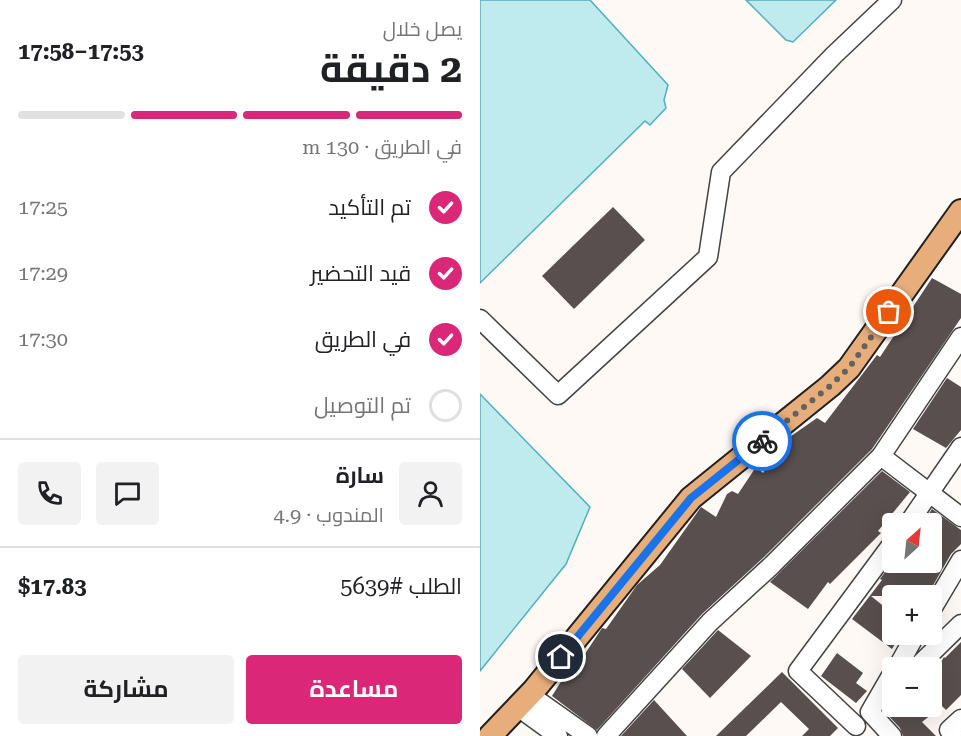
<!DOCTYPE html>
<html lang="ar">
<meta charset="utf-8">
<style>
body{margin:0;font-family:"Roboto Serif",Cairo,serif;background:#f2f2f2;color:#202124;direction:rtl;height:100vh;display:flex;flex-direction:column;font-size:22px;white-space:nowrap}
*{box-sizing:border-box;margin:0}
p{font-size:20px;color:#757577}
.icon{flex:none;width:33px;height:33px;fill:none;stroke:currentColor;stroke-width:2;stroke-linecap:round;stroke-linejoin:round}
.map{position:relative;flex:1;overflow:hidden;direction:ltr}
.panel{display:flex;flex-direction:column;background:#fff;width:480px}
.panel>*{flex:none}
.needle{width:39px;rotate:27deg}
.controls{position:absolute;left:402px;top:513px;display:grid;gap:12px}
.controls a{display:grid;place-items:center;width:60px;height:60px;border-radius:6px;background:#fff;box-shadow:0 6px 24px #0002;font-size:30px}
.pin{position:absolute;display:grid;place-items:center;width:51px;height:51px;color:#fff;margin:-26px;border:3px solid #fff;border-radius:50%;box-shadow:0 2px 6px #0007}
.courier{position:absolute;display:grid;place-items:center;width:60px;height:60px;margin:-30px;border:4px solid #1a73e8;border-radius:50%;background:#fff;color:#222;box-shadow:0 2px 8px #0007}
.headline em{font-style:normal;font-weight:700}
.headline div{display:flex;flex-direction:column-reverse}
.headline{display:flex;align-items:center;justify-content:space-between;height:102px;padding:0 18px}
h1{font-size:39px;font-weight:700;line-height:45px}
.bar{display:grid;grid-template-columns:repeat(4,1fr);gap:9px 6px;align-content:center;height:72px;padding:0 18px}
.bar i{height:8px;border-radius:4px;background:#e0e0e0}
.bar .on{background:#db2777}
.bar p{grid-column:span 4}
.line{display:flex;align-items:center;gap:15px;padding:0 18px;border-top:2px solid #e0e0e0}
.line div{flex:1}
.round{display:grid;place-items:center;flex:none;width:63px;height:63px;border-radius:6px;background:#f2f2f2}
ol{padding:0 18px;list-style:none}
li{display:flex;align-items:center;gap:18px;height:66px}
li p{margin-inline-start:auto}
li .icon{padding:6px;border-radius:50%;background:#db2777;color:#fff;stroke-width:4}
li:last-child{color:#757577}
li i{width:33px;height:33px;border:3px solid #e0e0e0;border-radius:50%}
.action{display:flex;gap:12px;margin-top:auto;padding:12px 18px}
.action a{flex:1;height:69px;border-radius:6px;background:#db2777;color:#fff;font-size:24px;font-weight:700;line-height:69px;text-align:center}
.action a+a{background:#f2f2f2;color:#202124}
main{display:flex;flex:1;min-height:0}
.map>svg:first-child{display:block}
.water{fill:#bfebef;stroke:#50b0bd;stroke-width:1.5}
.building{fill:#584f4e}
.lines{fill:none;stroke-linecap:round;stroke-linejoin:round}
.minor-casing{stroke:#434343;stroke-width:21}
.major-casing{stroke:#212121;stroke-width:26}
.minor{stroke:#fff;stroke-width:18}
.major{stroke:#e7ae7b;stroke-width:22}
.done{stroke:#636260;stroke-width:6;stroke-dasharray:0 10.8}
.route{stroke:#1a73e8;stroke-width:8}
</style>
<main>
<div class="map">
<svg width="481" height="736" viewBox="0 0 481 736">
<rect width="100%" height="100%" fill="#fef9f5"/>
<path class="water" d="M 0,0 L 110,0 L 188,85 L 184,100 L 186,108 L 170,125 L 165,121 L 0,283 Z
M 266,0 L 356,0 L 313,42 L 306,40 Z
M 0,394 L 110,507 L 86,564 L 0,671 Z"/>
<path class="building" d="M 133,207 L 165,240 L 94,309 L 62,276 Z
M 452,278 L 481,294 L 481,318 L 392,449 L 284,557 L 222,614 L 117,730 L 72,696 L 92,664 L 96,660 L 99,663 L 122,628 L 126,629 L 157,585 L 180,565 L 221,507 L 236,517 L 247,494 L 252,491 L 258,494 L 276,467 L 283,473 L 304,441 L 337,418 L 345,423 L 397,355 L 400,357 Z
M 467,378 L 481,387 L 481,430 L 466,448 L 433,429 Z
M 402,471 L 430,492 L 398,531 L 401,533 L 350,584 L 348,582 L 328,609 L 290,582 Z
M 452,509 L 481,530 L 481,544 L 471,554 L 447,596 L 391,596 L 412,613 L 412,634 L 421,634 L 412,649 L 372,619 L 402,580 L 400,579 L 412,562 L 452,562 L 452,524 L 442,524 Z
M 238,630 L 271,656 L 230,698 L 202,669 Z
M 481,642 L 481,695 L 466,710 L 462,706 L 442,722 L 456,736 L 423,736 L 420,728 L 406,713 L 413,706 L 452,706 L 452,672 L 458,667 L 464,657 L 465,658 Z
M 357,653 L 383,673 L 376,683 L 387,691 L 376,703 L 341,676 Z
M 302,672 L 358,728 L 350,736 L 322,736 L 329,729 L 301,702 L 266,736 L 236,736 Z
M 174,700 L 207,736 L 141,736 Z"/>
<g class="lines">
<defs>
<path id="minor" d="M 0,319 L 78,395 L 228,257 L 241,172 L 354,55 L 412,0
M 401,456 L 481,517
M 428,524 L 481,447
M 452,609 L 481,560
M 417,668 L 436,634
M 436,668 L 481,624
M 50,695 L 108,736
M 38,707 L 78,736
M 376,726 L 318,671 L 412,544
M 126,736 L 230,622 L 292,565 L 401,456 L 481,337
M 412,736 L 390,712 L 412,674
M 474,736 L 469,730 L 481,719"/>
<path id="major" d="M 10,736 L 54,690 L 211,498 L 350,386 L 369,368 L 481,211"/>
</defs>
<use href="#minor" class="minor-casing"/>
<use href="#major" class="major-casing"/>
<use href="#minor" class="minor"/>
<use href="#major" class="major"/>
</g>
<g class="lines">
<path class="done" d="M 282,441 L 350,386 L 369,368 L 409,312"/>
<path class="route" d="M 81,657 L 211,498 L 282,441"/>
</g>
</svg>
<div class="controls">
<a><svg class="needle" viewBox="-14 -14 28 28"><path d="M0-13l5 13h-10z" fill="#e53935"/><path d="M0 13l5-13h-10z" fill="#757577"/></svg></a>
<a>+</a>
<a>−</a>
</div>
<div class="pin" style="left:409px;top:312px;background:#ea580c"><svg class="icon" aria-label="bag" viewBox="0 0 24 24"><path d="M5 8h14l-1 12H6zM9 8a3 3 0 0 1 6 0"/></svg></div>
<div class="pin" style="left:81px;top:657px;background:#1f2937"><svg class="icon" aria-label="home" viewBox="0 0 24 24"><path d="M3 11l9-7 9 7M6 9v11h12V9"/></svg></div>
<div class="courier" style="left:282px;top:441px"><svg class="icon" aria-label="bike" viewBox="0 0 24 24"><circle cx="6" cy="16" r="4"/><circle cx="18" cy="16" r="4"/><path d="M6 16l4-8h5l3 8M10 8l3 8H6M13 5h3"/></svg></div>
</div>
<section class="panel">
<div class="headline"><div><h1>2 دقيقة</h1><p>يصل خلال</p></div><em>17:53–17:58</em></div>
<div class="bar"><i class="on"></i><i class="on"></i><i class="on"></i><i></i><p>في الطريق · 130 m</p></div>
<ol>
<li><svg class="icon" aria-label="check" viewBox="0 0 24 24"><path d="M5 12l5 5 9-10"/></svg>تم التأكيد<p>17:25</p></li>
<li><svg class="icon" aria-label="check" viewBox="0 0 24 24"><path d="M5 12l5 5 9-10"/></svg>قيد التحضير<p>17:29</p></li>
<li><svg class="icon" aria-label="check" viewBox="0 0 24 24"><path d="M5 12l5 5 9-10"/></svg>في الطريق<p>17:30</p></li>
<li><i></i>تم التوصيل</li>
</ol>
<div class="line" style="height:108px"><a class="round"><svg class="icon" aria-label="person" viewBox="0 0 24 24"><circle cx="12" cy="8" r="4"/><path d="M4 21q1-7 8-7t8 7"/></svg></a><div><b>سارة</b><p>المندوب · 4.9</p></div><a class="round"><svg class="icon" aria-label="chat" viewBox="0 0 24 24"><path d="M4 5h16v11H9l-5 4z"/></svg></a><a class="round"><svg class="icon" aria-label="phone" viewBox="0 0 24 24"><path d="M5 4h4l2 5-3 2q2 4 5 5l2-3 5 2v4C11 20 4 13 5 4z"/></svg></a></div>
<div class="line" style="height:78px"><div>الطلب #5639</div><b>$17.83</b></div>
<div class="action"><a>مساعدة</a><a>مشاركة</a></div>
</section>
</main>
